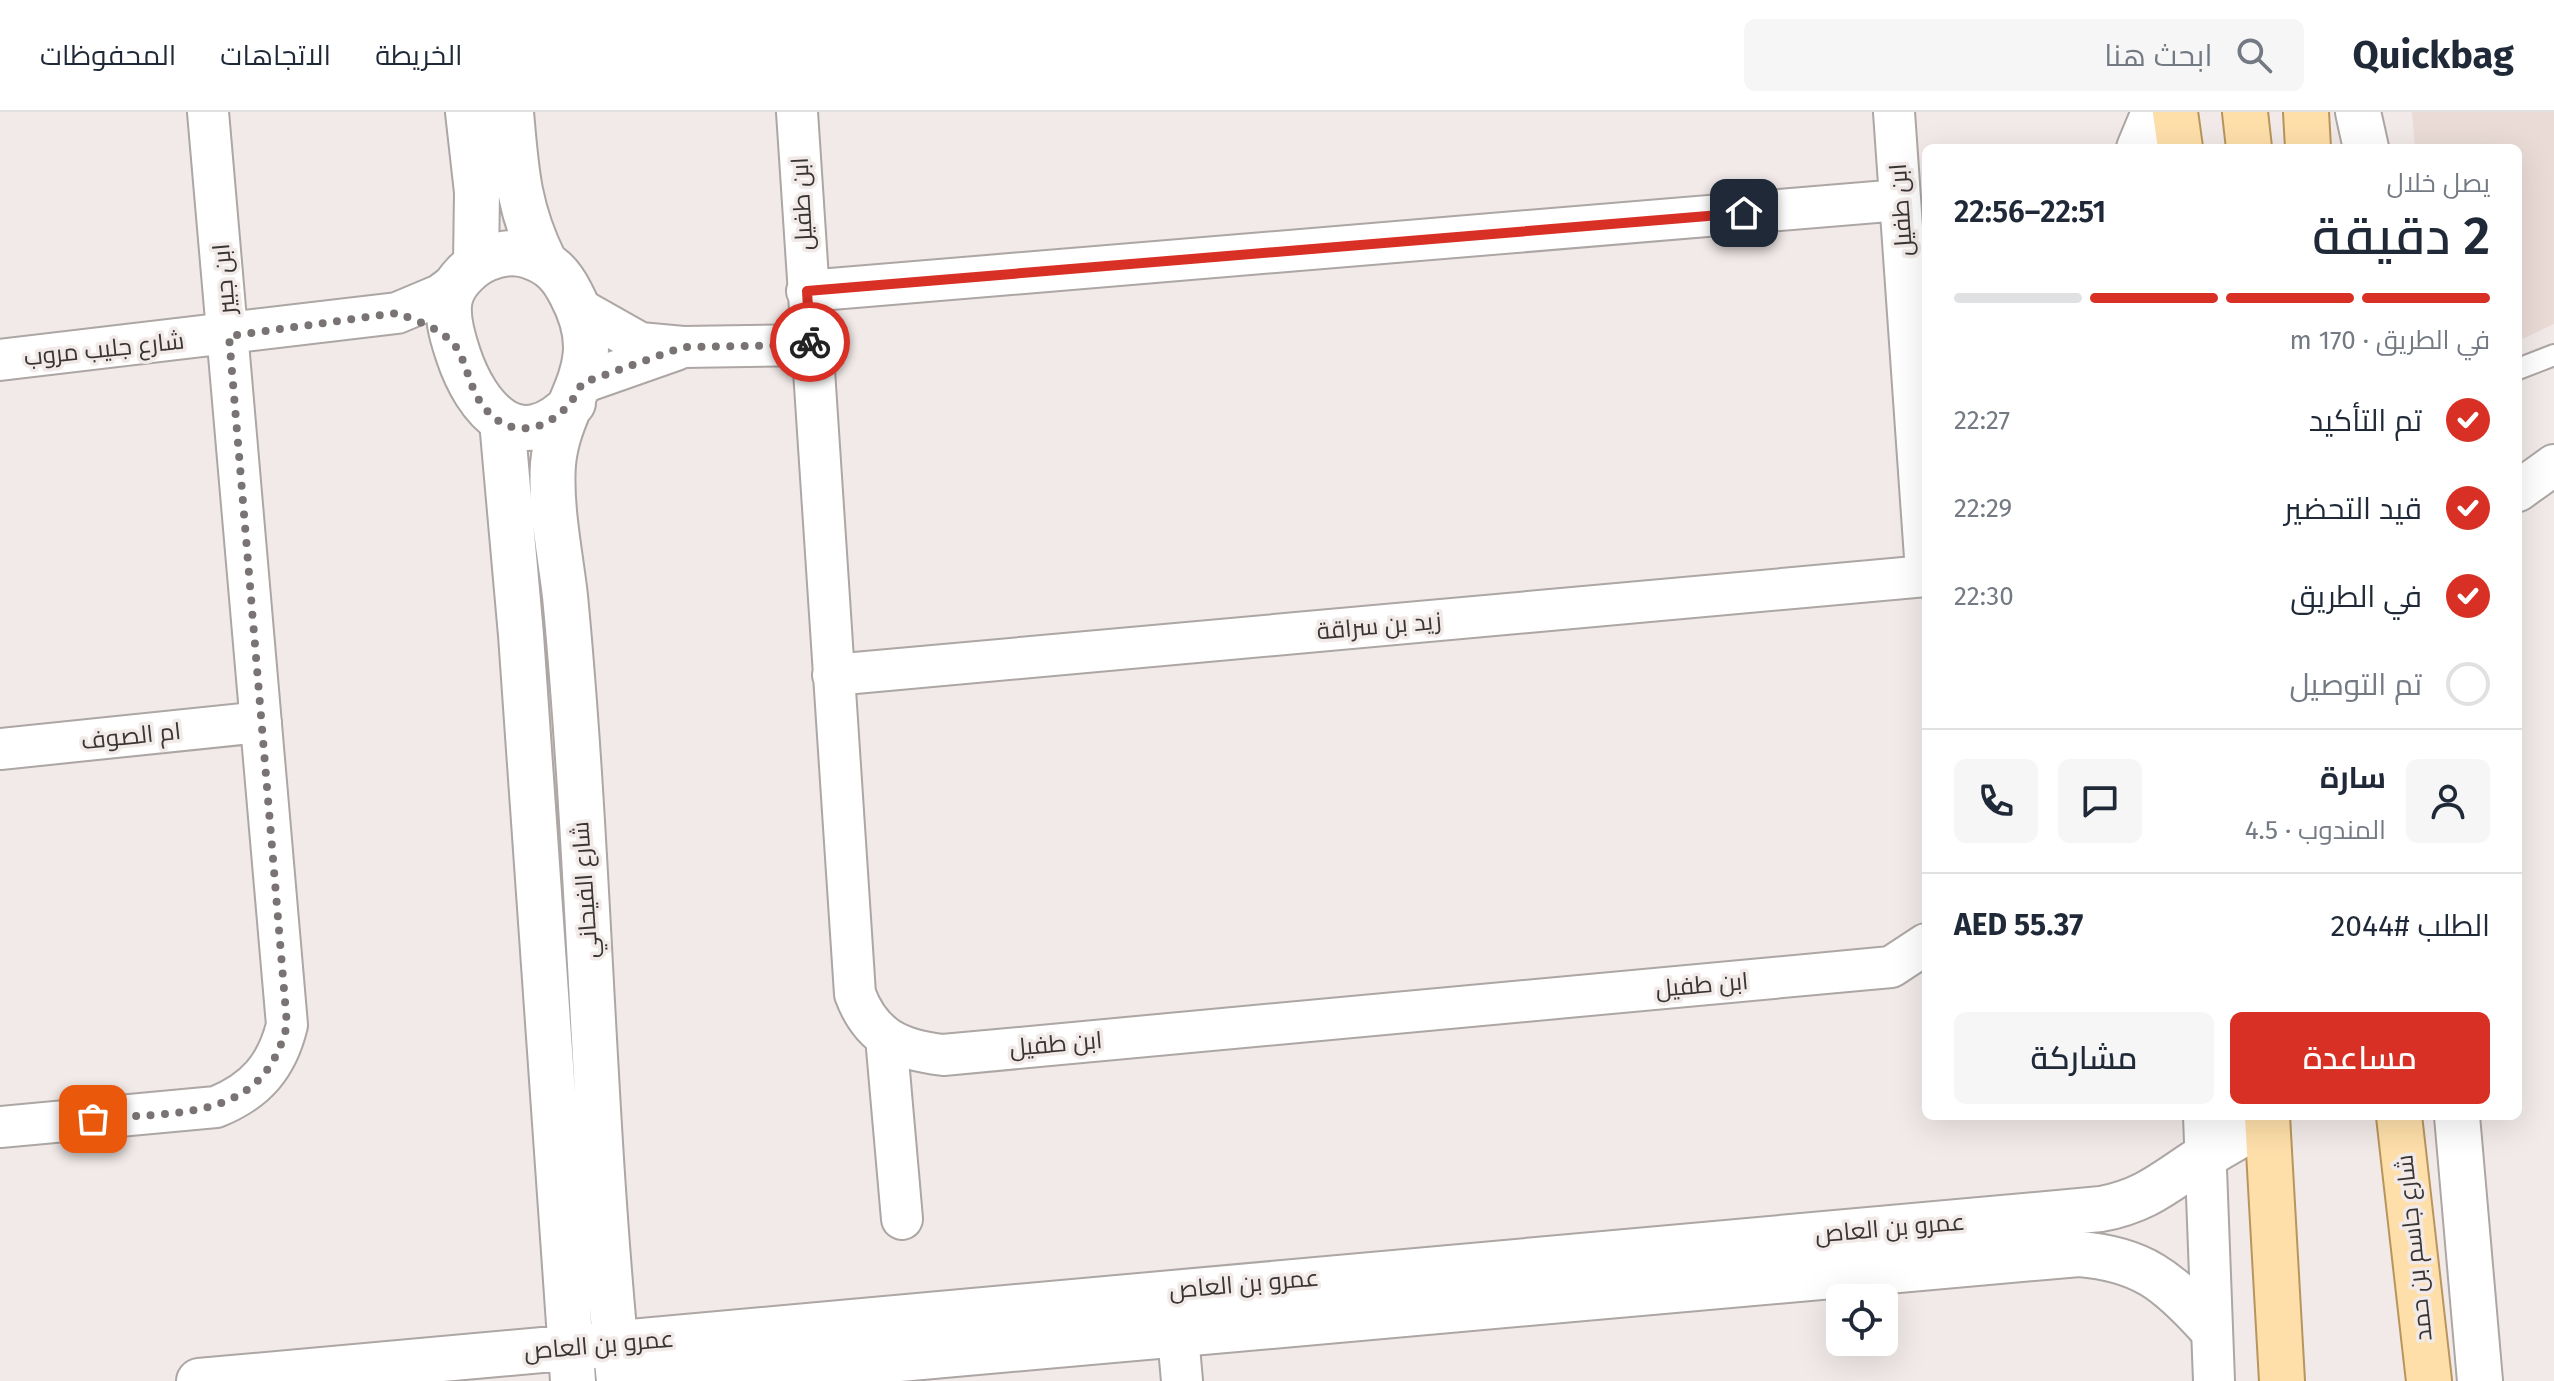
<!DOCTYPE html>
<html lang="ar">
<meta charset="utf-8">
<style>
body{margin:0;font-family:"Fira Sans",Cairo,sans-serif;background:#f6f6f7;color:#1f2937;direction:rtl;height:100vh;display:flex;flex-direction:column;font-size:30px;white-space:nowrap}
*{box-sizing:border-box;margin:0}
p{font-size:26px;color:#747a83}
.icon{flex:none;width:44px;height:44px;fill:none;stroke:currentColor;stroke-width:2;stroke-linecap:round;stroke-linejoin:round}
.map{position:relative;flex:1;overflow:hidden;direction:ltr}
.drawer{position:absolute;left:1922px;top:32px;width:600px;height:976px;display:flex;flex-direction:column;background:#fff;border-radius:12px;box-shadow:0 8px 32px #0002;direction:rtl}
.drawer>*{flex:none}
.fabs{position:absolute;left:1826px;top:1172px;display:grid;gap:16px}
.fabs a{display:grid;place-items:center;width:72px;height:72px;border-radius:12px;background:#fff;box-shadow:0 8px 32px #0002;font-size:40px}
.pin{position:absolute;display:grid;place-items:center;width:68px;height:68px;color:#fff;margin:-34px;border-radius:16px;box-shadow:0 4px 12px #0006}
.courier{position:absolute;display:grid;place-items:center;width:80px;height:80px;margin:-40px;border:6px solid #d93025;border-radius:50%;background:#fff;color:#222;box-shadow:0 2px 10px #0007}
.head em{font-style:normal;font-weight:600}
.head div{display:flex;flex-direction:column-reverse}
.head{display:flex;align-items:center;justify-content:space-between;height:136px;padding:0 32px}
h1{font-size:52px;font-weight:600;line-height:60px}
.bar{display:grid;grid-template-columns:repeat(4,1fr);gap:12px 8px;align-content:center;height:96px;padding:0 32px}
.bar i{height:10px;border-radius:6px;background:#e0e1e3}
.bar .current{background:#d93025}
.bar p{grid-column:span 4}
.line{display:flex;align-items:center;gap:20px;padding:0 32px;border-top:2px solid #e0e1e3}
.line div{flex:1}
.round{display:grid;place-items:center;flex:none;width:84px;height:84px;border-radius:12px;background:#f6f6f7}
ol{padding:0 32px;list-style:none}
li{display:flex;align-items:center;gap:24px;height:88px}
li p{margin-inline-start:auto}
li .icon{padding:8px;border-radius:50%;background:#d93025;color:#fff;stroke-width:4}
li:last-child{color:#747a83}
li i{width:44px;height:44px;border:4px solid #e0e1e3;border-radius:50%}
.action{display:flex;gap:16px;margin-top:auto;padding:16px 32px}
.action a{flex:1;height:92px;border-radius:12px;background:#d93025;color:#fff;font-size:32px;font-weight:600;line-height:92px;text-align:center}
.action a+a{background:#f6f6f7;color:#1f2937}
header{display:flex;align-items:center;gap:48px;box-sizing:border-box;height:112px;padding:0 40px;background:#fff;border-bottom:2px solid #e0e1e3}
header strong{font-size:38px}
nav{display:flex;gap:44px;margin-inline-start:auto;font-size:28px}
.search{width:560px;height:72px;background:#f6f6f7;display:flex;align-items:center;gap:20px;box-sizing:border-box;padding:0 28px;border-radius:12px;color:#747a83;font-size:30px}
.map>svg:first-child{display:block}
.built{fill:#eadbd6}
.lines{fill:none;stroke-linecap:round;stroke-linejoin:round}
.service-casing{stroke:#aca6a4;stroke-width:24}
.minor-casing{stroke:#aca6a4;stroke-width:44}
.tertiary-casing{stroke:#aca6a4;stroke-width:48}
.primary-casing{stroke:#b8955c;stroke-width:48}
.service{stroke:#fff;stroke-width:20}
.minor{stroke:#fff;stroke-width:40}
.tertiary{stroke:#fff;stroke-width:44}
.primary{stroke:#fedfaa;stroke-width:44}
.done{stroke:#797473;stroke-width:8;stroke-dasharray:0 14.4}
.route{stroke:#d93025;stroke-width:10}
.labels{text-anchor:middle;stroke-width:7;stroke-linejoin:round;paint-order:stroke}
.street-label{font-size:24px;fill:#383534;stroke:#f1eae8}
</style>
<header>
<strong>Quickbag</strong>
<div class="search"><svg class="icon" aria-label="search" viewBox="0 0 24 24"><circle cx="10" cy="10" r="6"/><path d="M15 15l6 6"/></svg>ابحث هنا</div>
<nav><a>الخريطة</a><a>الاتجاهات</a><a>المحفوظات</a></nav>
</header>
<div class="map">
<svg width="2554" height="1269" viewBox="0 0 2554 1269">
<rect width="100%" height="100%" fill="#f1eae8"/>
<path class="built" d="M 2412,0 L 2554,0 L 2554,212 L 2518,229 L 2518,36 L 2415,36 Z"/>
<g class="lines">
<defs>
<path id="service" d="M 2518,257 L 2554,243"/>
<path id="minor" d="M 797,0 L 855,882 C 871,925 899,938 943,943 L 1891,855 L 1926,832
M 1894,0 L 1926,460
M 2137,36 L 2152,0
M 807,179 L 1900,88
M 578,196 L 640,231 L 683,235 L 810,233
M 0,248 L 397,201 L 440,183 L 459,169
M 582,271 L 676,238
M 2518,379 L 2554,353
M 833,563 L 1926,464
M 0,637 L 261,610
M 886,925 L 902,1107
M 2204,1004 L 2214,1269
M 0,1015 L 216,995 C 256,979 277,954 287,913 L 208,0
M 1175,1190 L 1182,1269"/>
<path id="tertiary" d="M 468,0 L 477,80 L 476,151
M 511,0 C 516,58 518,96 544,149
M 2358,0 L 2366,36
M 573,291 C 519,348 476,297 458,242 C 452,224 445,201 451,183 C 456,168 472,153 486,147 C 500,141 515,139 529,144 C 550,151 561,162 571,182 C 611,257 559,285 553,352 C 550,395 560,441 565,484 C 590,745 592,1008 619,1269
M 502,309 L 521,523 L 573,1269
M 2457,1004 L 2480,1269
M 199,1269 L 2101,1097 C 2149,1088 2168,1067 2207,1043 C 2226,1031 2247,1020 2267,1008
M 653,1269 L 2079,1142 C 2142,1147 2168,1169 2209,1214"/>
<path id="primary" d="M 2175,0 L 2180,36
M 2245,0 L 2249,36
M 2306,0 L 2308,36
M 2267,1004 L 2282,1269
M 2399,1004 L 2429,1269"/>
</defs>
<use href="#service" class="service-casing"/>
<use href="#minor" class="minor-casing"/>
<use href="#tertiary" class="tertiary-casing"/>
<use href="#primary" class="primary-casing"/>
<use href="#service" class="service"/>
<use href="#minor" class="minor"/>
<use href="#tertiary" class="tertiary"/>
<use href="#primary" class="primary"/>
</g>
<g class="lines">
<path class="done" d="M 93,1007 C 175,999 263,1012 287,913 L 229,224 L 397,201 C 416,208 444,218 456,235 C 467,252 469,274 481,291 C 513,338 564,313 582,271 L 683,235 L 810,233 L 810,230"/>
<path class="route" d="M 810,230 L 807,179 L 1744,101"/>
</g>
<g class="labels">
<g class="street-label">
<text transform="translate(802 92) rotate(-93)" y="8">ابن طفيل</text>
<text transform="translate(1901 98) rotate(-94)" y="8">ابن طفيل</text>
<text transform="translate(224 167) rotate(-95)" y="8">ابن جبير</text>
<text transform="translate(104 237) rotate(-6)" y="8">شارع جليب مروب</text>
<text transform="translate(1379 514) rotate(-5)" y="8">زيد بن سراقة</text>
<text transform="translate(131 624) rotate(-6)" y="8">ام الصوف</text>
<text transform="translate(585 778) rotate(-94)" y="8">شارع الفيحاني</text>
<text transform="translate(1702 873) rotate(-5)" y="8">ابن طفيل</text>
<text transform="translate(1056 932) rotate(-5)" y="8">ابن طفيل</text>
<text transform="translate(1890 1116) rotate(-5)" y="8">عمرو بن العاص</text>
<text transform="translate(2414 1136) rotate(-96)" y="8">شارع جاسم بن حمد</text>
<text transform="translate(1244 1172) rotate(-5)" y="8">عمرو بن العاص</text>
<text transform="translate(599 1233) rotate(-5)" y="8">عمرو بن العاص</text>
</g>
</g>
</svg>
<div class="fabs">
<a><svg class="icon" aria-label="locate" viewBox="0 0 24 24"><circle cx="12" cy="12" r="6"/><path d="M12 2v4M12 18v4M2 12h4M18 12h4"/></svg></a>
</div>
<div class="pin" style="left:93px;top:1007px;background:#ea580c"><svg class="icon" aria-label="bag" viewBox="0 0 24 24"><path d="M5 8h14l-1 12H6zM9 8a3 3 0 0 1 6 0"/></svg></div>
<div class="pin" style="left:1744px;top:101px;background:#1f2937"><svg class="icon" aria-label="home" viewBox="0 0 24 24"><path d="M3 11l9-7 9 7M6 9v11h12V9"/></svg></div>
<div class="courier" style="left:810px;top:230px"><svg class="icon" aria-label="bike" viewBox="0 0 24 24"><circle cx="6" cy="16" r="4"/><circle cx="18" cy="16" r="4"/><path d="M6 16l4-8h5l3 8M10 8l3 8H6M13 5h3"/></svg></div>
<section class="drawer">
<div class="head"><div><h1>2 دقيقة</h1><p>يصل خلال</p></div><em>22:51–22:56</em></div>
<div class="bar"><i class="current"></i><i class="current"></i><i class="current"></i><i></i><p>في الطريق · 170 m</p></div>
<ol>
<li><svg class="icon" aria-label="check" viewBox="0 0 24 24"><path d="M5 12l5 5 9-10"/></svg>تم التأكيد<p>22:27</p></li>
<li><svg class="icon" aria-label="check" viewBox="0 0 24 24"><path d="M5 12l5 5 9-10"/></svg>قيد التحضير<p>22:29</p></li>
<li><svg class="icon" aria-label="check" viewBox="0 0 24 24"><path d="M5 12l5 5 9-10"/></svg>في الطريق<p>22:30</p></li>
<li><i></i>تم التوصيل</li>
</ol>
<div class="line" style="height:144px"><a class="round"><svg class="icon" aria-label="person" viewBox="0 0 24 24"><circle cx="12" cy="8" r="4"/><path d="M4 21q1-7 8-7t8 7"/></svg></a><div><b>سارة</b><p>المندوب · 4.5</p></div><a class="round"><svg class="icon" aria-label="chat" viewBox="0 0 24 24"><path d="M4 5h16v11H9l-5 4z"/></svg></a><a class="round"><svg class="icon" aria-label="phone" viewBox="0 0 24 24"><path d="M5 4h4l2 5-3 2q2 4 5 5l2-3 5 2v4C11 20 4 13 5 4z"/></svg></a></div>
<div class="line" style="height:104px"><div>الطلب #2044</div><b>AED 55.37</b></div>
<div class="action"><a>مساعدة</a><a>مشاركة</a></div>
</section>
</div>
